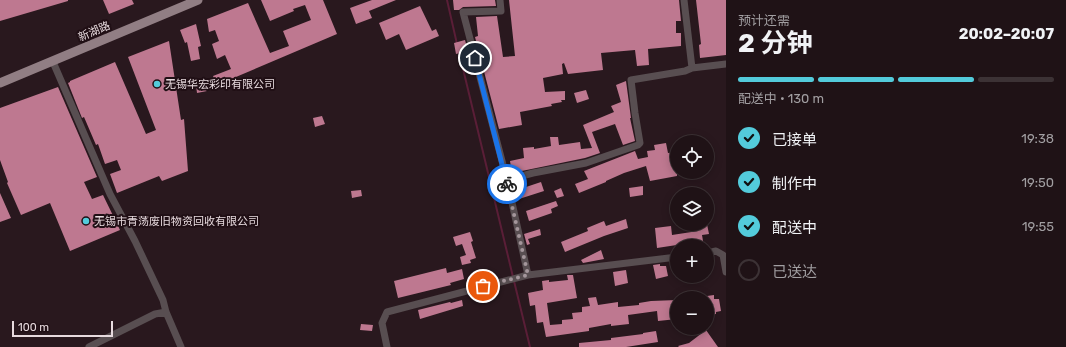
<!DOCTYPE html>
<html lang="zh">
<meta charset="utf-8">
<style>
body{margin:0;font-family:Rubik,"Noto Sans SC",sans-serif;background:#2c2023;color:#f1f3f6;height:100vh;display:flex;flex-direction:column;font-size:15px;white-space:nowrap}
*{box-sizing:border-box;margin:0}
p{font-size:13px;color:#a19ea1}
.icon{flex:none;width:22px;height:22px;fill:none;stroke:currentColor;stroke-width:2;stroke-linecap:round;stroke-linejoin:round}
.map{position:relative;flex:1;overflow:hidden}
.panel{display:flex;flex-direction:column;background:#1f1216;width:340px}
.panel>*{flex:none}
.fabs{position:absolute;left:670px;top:135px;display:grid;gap:8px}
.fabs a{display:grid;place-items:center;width:44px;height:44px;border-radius:50%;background:#1f1216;box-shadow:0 2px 10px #0003,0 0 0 1px #3c3235;font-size:20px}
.scale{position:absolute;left:12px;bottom:10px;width:101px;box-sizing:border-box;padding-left:4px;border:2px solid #e7dade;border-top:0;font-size:11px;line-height:14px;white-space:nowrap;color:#e7dade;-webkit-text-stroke:3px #200f15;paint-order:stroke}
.pin{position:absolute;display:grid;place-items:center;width:34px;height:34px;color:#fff;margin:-17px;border:2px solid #fff;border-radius:50%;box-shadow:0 1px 4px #0007}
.courier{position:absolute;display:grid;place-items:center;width:40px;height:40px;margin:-20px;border:3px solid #1a73e8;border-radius:50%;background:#fff;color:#222;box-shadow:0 1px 5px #0007}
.headline em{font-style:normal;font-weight:700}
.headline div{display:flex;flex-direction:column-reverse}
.headline{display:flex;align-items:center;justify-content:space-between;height:68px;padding:0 12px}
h1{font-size:26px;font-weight:700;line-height:30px}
.bar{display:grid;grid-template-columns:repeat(4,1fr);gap:6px 4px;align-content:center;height:48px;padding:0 12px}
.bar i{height:5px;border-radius:3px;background:#3c3235}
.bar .selected{background:#53cbdb}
.bar p{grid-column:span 4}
ol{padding:0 12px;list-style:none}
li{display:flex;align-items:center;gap:12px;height:44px}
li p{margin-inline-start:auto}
li .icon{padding:4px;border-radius:50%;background:#53cbdb;color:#111;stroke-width:4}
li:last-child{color:#a19ea1}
li i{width:22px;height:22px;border:2px solid #3c3235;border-radius:50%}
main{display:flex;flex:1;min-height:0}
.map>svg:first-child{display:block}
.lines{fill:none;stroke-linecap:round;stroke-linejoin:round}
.stream{stroke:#5a1e37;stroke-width:2}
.building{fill:#be7890}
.minor{stroke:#584e51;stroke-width:7}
.major{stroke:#917e84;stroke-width:9}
.done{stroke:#a4969b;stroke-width:4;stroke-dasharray:0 7.2}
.route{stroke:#1a73e8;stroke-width:5}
.poi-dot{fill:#53cbdb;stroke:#200f15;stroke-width:1.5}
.labels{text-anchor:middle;stroke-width:4;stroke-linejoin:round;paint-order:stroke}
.street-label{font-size:11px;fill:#e7dade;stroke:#200f15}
.poi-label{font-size:11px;fill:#e7dade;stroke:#200f15;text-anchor:start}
</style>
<main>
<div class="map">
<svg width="726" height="347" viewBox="0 0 726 347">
<rect width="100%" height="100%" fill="#29181e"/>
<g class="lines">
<path class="stream" d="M 447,0 L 457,44
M 459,52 L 513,277
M 514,281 L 530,347"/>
</g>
<path class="building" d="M 0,0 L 68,0 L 68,1 L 0,21 Z
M 103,0 L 132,0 L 134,4 L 109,14 Z
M 261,0 L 323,0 L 337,34 L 217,85 L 213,76 L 231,69 L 225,55 L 217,59 L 212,44 L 219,41 L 215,30 L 209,32 L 207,19 L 248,3 L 270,53 L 289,46 L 283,31 L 311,20 L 305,5 L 293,9 L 294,11 L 270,21 Z
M 372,0 L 396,0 L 369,11 L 372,18 L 356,24 L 350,8 Z
M 453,0 L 495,0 L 496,6 L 463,7 L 459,10 L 454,10 Z
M 509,0 L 679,0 L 681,21 L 676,21 L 676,33 L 681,33 L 681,46 L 648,49 L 649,65 L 637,66 L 635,50 L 601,53 L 603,70 L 568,74 L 564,63 L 562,64 L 563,74 L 543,78 L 545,92 L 565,91 L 565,100 L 561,100 L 562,102 L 551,104 L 552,106 L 520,112 L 522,125 L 499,129 L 475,37 L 478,36 L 476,17 L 497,16 L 503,57 L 515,56 Z
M 696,0 L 726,0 L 726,55 L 700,58 L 699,45 L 701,44 Z
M 420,6 L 432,31 L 436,29 L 439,36 L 406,50 L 399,34 L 386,40 L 379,23 Z
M 196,24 L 201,46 L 198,47 L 200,59 L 191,61 L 187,42 L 185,43 L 180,30 Z
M 465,40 L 468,51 L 456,54 L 454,43 Z
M 169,41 L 181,120 L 184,119 L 188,171 L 162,181 L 159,176 L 117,193 L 110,174 L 121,170 L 117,160 L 105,164 L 98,144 L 96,145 L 84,117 L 82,118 L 68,83 L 70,82 L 70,81 L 115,62 L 146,134 L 156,130 L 128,57 Z
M 626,81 L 631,118 L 630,118 L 635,141 L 623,145 L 615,124 L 592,132 L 600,153 L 585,158 L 512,173 L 510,161 L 524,158 L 523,148 L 534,147 L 534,149 L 551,146 L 550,137 L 558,137 L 559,145 L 580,142 L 581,149 L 592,148 L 583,125 L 614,112 L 611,106 L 621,102 L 616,85 Z
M 205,83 L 207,91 L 197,93 L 196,85 Z
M 58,87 L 97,177 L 84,182 L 92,199 L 103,195 L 120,230 L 70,251 L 50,203 L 21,215 L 7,183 L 8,182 L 0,160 L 0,108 Z
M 586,90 L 589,99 L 577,103 L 574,93 Z
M 322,116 L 325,124 L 315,127 L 313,118 Z
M 666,143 L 668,153 L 677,152 L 677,176 L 650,181 L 646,166 L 624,173 L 606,181 L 606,182 L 579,193 L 575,184 L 588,179 L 584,171 L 635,151 L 638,159 L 648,157 L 647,151 L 655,150 L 654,145 Z
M 541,182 L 544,191 L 519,199 L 517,190 Z
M 643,186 L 643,195 L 630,197 L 629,188 Z
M 561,188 L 564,196 L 557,198 L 554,191 Z
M 361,190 L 362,196 L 352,198 L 351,191 Z
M 0,193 L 11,218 L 0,222 Z
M 556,201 L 558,206 L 551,209 L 552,213 L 529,221 L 526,211 Z
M 626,219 L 628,228 L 604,236 L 565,252 L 561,242 L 588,231 L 587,228 L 604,221 L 606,226 Z
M 697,224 L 707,224 L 709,234 L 702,235 L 703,241 L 657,248 L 655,228 L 671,226 L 672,235 L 698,231 Z
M 540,229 L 541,235 L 528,239 L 530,244 L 527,245 L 524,234 Z
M 470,232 L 473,241 L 471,242 L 476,258 L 470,260 L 471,263 L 462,265 L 460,257 L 466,255 L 462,244 L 456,246 L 453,237 Z
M 601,250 L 604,259 L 583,263 L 581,260 Z
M 660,264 L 660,266 L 666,266 L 668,276 L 656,279 L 653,265 Z
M 446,268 L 447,273 L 462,269 L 464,279 L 450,283 L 451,285 L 398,298 L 394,281 Z
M 626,270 L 628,283 L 615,286 L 613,272 Z
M 567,275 L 573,275 L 577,298 L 547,303 L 550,325 L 562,324 L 562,320 L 573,319 L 572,313 L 582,312 L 582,307 L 590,306 L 588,298 L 596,297 L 598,305 L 618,302 L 618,307 L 639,305 L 639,303 L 651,301 L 677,300 L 677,319 L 658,321 L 657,311 L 628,315 L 629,324 L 611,326 L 611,324 L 589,328 L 589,331 L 546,337 L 543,322 L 537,323 L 535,305 L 530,306 L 528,293 L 543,290 L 542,281 L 549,280 L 549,282 L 568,280 Z
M 714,295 L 714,299 L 719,299 L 721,311 L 716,312 L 716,314 L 707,315 L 707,296 Z
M 462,300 L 463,306 L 420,319 L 418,310 L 450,302 L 451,303 Z
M 361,324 L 373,325 L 372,331 L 360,330 Z
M 706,330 L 718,347 L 679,347 L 678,346 L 689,343 Z
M 656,331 L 658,342 L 626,347 L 579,347 L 579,343 L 611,340 L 611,338 L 643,334 L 643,333 Z"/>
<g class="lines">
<path class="minor" d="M 500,0 L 501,11 L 463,12 L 507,180 L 528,275
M 684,0 L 692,68
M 53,62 L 110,194 L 135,241 L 163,300 L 166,312 L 181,347
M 507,180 L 533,173 L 586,163 L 638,145 L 640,143 L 635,113 L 631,80 L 685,71 L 692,68 L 726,64
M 707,253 L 716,251 L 723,255 L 726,272
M 89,347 L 155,314 L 166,312
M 387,347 L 382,323 L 387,312 L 528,275 L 677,257"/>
<path class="major" d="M 0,83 L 198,0"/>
</g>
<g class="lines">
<path class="done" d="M 483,286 L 528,275 L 507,184"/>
<path class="route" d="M 475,58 L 507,184"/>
</g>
<g class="poi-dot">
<circle cx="157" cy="84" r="4"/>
<circle cx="86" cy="221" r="4"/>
</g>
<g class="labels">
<g class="street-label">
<text transform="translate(94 31) rotate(-23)" y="4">新湖路</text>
</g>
<g class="poi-label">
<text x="165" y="88">无锡华宏彩印有限公司</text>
<text x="94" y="225">无锡市青荡废旧物资回收有限公司</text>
</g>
</g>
</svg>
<div class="fabs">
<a><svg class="icon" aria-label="locate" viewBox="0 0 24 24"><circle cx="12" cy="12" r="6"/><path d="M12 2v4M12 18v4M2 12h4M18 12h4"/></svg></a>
<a><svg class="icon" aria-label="layers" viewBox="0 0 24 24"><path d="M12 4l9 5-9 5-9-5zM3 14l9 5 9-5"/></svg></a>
<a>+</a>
<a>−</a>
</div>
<div class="scale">100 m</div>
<div class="pin" style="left:483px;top:286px;background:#ea580c"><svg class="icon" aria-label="bag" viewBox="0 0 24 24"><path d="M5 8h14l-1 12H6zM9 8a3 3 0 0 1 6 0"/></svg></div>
<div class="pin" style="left:475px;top:58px;background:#1f2937"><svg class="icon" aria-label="home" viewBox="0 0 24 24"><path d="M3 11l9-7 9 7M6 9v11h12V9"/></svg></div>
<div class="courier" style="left:507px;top:184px"><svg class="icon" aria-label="bike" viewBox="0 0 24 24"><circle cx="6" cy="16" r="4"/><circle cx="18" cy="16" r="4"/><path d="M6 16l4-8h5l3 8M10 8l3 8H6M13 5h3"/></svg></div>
</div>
<section class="panel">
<div class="headline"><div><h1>2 分钟</h1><p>预计还需</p></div><em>20:02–20:07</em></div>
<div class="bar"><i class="selected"></i><i class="selected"></i><i class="selected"></i><i></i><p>配送中 · 130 m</p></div>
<ol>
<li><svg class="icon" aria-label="check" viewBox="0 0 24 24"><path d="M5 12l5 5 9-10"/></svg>已接单<p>19:38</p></li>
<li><svg class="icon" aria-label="check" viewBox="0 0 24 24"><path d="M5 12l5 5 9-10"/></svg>制作中<p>19:50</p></li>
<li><svg class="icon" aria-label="check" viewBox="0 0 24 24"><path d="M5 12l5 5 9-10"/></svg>配送中<p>19:55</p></li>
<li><i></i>已送达</li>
</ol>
</section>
</main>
